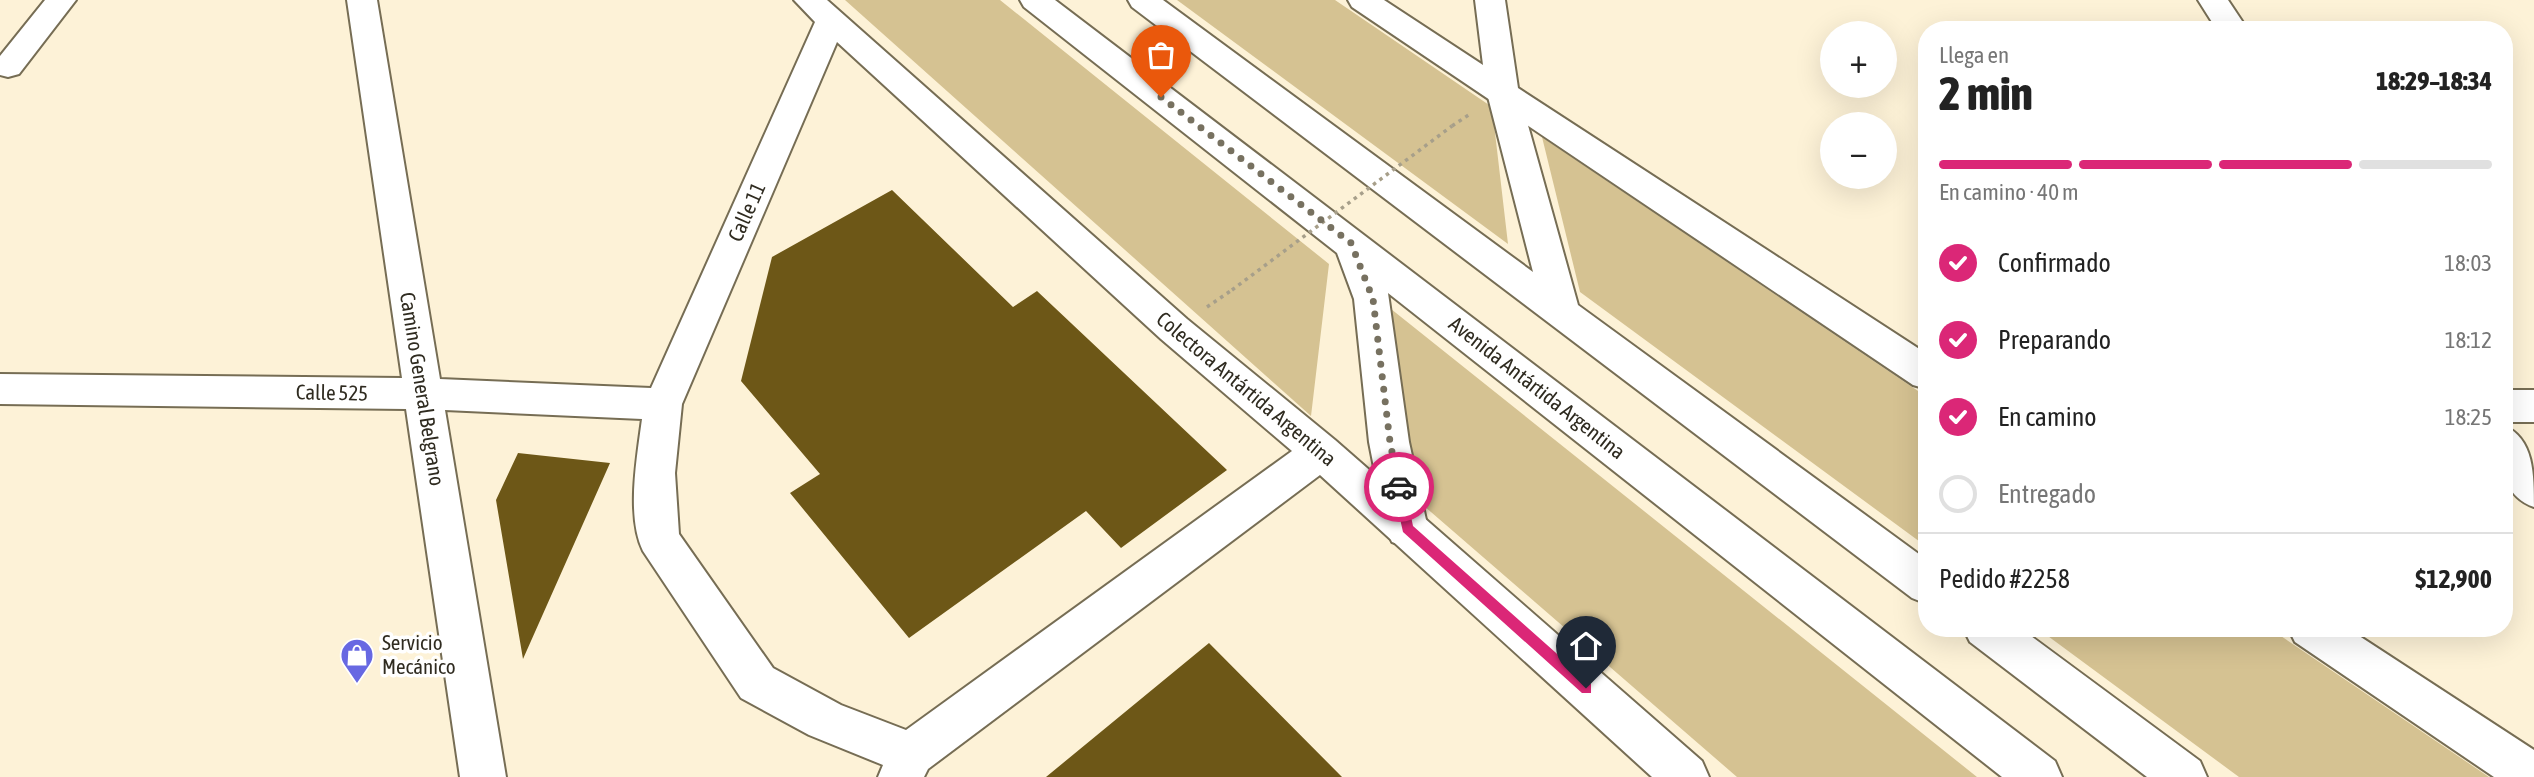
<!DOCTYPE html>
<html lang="es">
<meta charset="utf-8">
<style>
body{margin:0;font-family:"Asap Condensed",sans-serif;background:#f6f6f6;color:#222;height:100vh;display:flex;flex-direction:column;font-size:26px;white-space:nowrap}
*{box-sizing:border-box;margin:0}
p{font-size:23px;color:#767676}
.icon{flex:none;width:38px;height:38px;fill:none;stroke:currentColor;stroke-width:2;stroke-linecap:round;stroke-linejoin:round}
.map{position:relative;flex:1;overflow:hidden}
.drawer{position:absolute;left:1918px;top:21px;width:595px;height:616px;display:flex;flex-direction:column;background:#fff;border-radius:28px;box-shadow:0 7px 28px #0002}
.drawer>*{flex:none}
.fabs{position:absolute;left:1820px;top:21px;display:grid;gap:14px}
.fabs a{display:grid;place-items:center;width:77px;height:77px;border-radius:50%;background:#fff;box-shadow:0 7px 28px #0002;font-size:35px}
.pin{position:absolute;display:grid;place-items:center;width:60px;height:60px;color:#fff;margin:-72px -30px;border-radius:50% 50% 50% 0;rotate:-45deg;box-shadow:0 0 7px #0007}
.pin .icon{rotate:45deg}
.courier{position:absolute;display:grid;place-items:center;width:70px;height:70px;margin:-35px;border:5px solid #db2777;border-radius:50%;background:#fff;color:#222;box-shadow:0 2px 9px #0007}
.overview em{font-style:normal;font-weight:800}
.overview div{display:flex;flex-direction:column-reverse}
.overview{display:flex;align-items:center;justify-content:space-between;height:119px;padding:0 21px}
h1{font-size:46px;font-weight:800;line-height:52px}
.bar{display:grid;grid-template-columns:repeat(4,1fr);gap:10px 7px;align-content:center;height:84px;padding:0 21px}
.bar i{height:9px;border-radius:5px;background:#e0e0e0}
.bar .current{background:#db2777}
.bar p{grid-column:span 4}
.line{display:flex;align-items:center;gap:18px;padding:0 21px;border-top:2px solid #e0e0e0}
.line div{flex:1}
ol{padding:0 21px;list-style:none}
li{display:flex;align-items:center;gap:21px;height:77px}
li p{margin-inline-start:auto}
li .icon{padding:7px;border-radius:50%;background:#db2777;color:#fff;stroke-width:4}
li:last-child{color:#767676}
li i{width:38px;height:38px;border:4px solid #e0e0e0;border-radius:50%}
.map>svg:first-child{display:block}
.green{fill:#d5c292}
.building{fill:#6d5717}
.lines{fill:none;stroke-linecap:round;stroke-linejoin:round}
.minor-casing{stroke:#766d54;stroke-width:4}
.major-casing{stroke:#766d54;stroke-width:4}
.path{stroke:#a79f8a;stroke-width:3.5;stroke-dasharray:3.5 4.5;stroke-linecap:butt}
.minor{fill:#fff;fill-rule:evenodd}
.major{fill:#fff;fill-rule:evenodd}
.path-bridge{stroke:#a79f8a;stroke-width:3.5;stroke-dasharray:3.5 4.5;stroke-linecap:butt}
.route{fill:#db2777}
.done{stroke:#777160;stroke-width:7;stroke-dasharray:0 12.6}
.labels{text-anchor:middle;stroke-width:7;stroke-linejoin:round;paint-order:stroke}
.street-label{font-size:21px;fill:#2f2b20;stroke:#fff}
.poi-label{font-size:21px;fill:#2f2b20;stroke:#fff;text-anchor:start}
</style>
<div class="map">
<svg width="2534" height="777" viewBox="0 0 2534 777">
<rect width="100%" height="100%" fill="#fdf2d7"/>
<path class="green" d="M 845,0 L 1000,0 L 1329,264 L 1311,416 Z
M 1177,0 L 1335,0 L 1492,107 L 1508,244 Z
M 1542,137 L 1927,397 L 1927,547 L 1580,292 Z
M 1376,297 L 1977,777 L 1737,777 L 1379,467 Z
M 2037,628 L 2269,628 L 2489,777 L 2239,777 Z"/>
<path class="building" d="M 892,190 L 1013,307 L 1037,291 L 1227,470 L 1121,548 L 1086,511 L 909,638 L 790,493 L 820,474 L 741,381 L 772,257 Z
M 518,453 L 610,463 L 523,659 L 496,500 Z
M 1209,643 L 1342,777 L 1046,777 Z"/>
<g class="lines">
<defs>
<path id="minor" d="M 45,0 L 76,0 L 19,74 L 8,77 L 0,75 L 0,56 Z
M 347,0 L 377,0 L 440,379 L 651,388 L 815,22 L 794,0 L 827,0 L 1187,319 L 1335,440 L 1702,761 L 1709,777 L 1652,777 L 1320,475 L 928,769 L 924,777 L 878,777 L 883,765 L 809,735 L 741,698 L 643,551 C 626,516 637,457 642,419 L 445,410 L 506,777 L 460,777 L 406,409 L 0,404 L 0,374 L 402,378 ZM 837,42 L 1161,339 L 1292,451 L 906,730 L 841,705 L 773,668 L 679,534 L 675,473 L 682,404 Z
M 1348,0 L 1384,0 L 1483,65 L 1475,0 L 1505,0 L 1518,88 L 1927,354 L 1927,389 L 1913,385 L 1352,7 Z
M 2198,0 L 2228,0 L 2248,30 L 2217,30 Z
M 2504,390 L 2534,390 L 2534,422 L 2504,422 Z
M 2504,426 C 2534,438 2534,475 2534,507 C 2497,494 2504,458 2504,426 Z
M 2288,628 L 2347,628 L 2534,750 L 2534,777 L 2494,777 L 2295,642 Z"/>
<path id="major" d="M 1020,0 L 1055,0 L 2055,761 L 2062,777 L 2002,777 L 1388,293 L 1409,442 L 1428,529 L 1422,542 L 1407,547 L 1392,542 L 1386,529 L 1369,442 L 1354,299 L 1337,253 L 1024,7 Z
M 1128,0 L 1163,0 L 1533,272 L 1487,93 L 1492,85 L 1503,82 L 1514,85 L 1519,93 L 1578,305 L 1927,560 L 1927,604 L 1912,598 L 1132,7 Z
M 1963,628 L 2020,628 L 2200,761 L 2207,777 L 2147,777 L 1970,642 Z"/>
</defs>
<use href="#minor" class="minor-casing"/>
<use href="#major" class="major-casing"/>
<path class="path" d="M 1452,126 L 1470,114
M 1207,307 L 1232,290"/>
<use href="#minor" class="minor"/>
<use href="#major" class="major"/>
<path class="path-bridge" d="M 1232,290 L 1452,126"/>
</g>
<path class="route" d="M 1399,482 L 1405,487 L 1413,526 L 1591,684 L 1591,693 L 1582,693 L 1403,532 L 1393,487 Z"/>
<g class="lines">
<path class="done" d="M 1161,97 L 1351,243 L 1373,299 L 1390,442 L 1399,487"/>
</g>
<defs>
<symbol id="shop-pin" viewBox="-11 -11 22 30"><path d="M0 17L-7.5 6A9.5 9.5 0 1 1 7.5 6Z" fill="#6768e2" stroke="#fff"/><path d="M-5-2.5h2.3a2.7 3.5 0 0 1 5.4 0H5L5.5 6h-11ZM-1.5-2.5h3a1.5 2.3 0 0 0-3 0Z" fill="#fff"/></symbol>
</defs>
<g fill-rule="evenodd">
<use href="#shop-pin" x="338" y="636" width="38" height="52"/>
</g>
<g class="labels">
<g class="street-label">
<text transform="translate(747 212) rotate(-66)" y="7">Calle 11</text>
<text transform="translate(1537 388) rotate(38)" y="7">Avenida Antártida Argentina</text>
<text transform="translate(422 389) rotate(81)" y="7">Camino General Belgrano</text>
<text transform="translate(1246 389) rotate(40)" y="7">Colectora Antártida Argentina</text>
<text transform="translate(332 393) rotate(1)" y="7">Calle 525</text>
</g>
<g class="poi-label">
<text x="382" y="650">Servicio<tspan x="382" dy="24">Mecánico</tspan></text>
</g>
</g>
</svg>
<div class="fabs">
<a>+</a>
<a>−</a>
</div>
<div class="pin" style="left:1161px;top:97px;background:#ea580c"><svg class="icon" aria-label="bag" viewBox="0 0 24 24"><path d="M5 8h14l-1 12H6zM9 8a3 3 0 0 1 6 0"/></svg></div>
<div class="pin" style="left:1586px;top:688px;background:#1f2937"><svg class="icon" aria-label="home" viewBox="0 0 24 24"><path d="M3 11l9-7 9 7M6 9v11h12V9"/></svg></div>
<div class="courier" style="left:1399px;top:487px"><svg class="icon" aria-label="car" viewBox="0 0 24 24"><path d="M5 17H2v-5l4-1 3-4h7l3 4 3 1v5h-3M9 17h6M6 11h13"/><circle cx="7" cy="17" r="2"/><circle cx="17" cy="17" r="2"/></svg></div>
<section class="drawer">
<div class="overview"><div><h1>2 min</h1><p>Llega en</p></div><em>18:29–18:34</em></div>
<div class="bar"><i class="current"></i><i class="current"></i><i class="current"></i><i></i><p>En camino · 40 m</p></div>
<ol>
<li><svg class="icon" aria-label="check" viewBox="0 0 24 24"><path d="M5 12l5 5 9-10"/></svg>Confirmado<p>18:03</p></li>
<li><svg class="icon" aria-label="check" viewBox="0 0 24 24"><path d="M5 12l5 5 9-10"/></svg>Preparando<p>18:12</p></li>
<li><svg class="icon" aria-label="check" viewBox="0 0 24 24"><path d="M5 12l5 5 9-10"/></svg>En camino<p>18:25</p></li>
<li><i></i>Entregado</li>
</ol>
<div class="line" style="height:91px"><div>Pedido #2258</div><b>$12,900</b></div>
</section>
</div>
